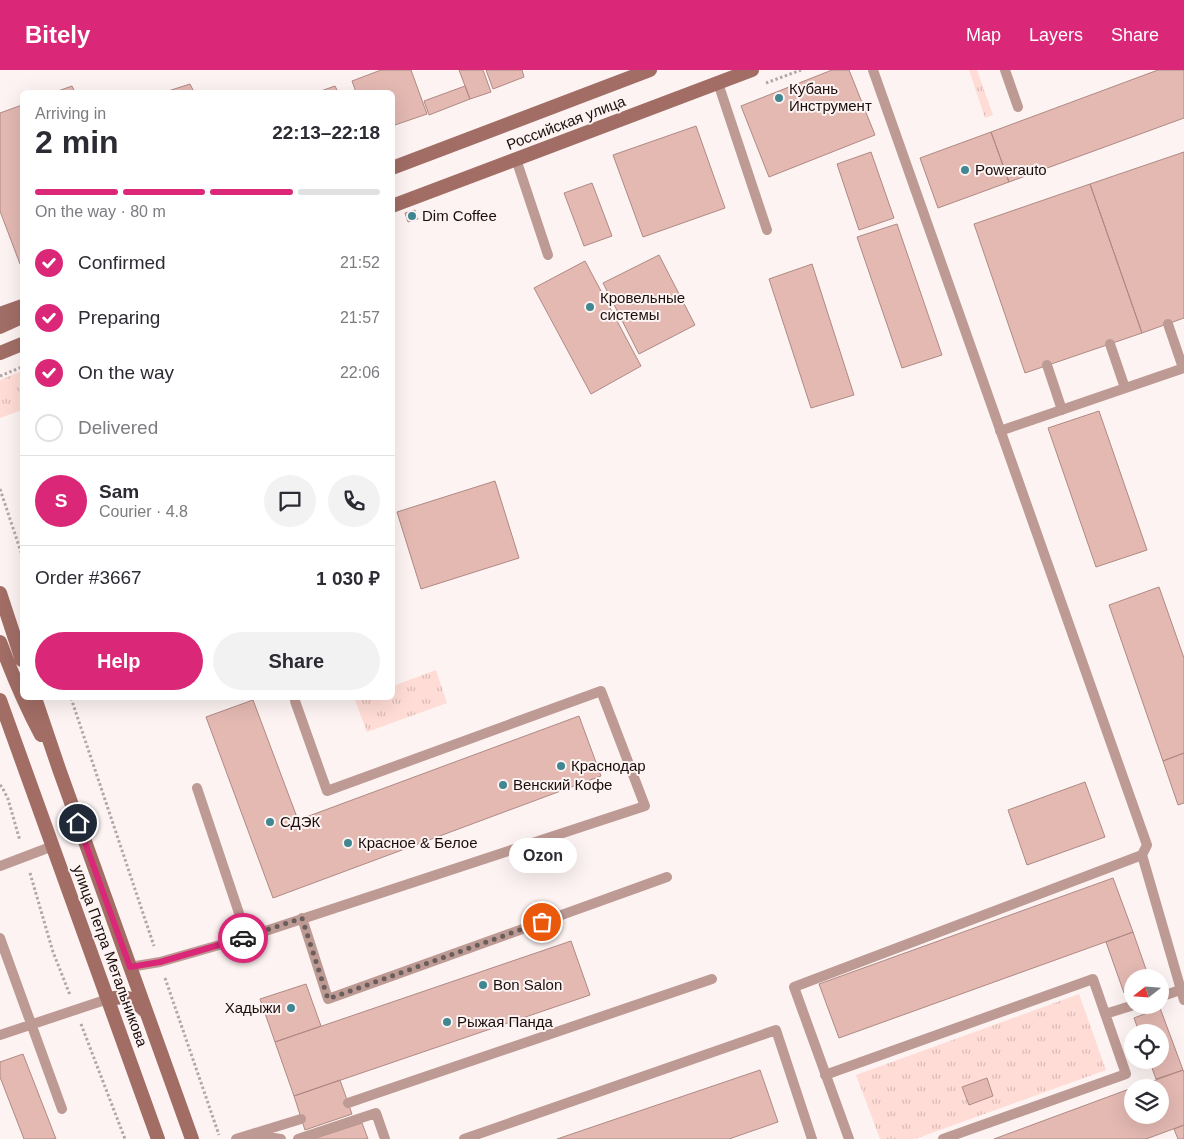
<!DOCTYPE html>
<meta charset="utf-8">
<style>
body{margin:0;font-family:Helvetica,sans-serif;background:#f2f2f3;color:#2b2b33;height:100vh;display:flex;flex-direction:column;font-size:19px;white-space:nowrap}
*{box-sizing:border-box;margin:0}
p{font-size:16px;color:#7c7c81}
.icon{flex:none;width:28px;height:28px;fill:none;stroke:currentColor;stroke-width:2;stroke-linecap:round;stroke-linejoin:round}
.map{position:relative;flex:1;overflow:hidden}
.sheet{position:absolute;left:20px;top:20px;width:375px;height:610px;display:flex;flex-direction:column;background:#fff;border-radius:8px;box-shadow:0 5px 20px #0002}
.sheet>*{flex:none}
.needle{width:32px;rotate:253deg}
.tools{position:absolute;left:1124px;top:899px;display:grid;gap:10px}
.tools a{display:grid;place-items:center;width:45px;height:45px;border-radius:50%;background:#fff;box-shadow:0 5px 20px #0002;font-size:25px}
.pin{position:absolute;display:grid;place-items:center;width:42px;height:42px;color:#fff;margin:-21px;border:2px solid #fff;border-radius:50%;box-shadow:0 1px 5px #0007}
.courier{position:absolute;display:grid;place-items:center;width:50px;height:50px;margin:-25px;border:4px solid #db2777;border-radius:50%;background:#fff;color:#222;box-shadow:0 1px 6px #0007}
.bubble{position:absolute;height:35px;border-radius:18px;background:#fff;box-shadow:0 5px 20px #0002;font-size:16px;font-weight:600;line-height:35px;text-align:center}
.headline em{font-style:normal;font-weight:600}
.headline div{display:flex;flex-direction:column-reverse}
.headline{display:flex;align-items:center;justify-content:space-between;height:85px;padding:0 15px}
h1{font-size:32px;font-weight:600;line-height:38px}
.bar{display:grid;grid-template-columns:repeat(4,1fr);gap:8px 5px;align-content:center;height:60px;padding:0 15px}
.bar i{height:6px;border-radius:4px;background:#e1e1e2}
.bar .active{background:#db2777}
.bar p{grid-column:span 4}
.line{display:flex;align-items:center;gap:12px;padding:0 15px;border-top:1px solid #e1e1e2}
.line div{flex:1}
.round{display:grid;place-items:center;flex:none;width:52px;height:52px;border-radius:26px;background:#f2f2f3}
ol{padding:0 15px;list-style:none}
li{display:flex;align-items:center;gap:15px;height:55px}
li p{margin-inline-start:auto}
li .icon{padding:5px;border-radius:50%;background:#db2777;color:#fff;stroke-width:4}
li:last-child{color:#7c7c81}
li i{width:28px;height:28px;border:2px solid #e1e1e2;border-radius:50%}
.action{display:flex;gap:10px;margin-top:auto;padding:10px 15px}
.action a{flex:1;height:58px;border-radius:30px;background:#db2777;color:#fff;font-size:20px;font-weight:600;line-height:58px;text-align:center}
.action a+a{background:#f2f2f3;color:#2b2b33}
header{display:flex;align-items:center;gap:30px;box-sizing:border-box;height:70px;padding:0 25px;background:#db2777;color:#fff}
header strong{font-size:24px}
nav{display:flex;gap:28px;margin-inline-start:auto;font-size:18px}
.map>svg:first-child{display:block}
.grass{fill:url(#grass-tufts)}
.building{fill:#e3b9b2;stroke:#b08983}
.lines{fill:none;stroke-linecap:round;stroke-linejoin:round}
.path{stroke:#b2a7a6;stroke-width:3;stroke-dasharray:2.5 2.5;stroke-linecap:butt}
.service{stroke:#be9a94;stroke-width:10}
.secondary{stroke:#a16d65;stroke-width:14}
.done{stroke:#6a5e5c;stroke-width:5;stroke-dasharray:0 9}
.route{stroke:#db2777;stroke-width:6}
.poi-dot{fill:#408791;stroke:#fcf3f2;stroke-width:2}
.labels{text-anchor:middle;stroke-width:4;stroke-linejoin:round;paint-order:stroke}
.poi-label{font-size:15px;fill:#1c0e0c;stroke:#fcf3f2;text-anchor:start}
.street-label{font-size:15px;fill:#1c0e0c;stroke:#fcf3f2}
</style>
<header>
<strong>Bitely</strong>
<nav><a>Map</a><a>Layers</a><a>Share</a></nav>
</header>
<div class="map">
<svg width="1184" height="1069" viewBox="0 0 1184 1069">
<defs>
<pattern id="grass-tufts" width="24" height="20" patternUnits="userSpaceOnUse" patternTransform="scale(1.25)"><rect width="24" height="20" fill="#ffdcd6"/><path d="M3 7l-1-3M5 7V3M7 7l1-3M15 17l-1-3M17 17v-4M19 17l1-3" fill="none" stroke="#dabcb6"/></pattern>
</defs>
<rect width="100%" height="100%" fill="#fcf3f2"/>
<path class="grass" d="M 969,0 L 977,0 L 993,45 L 985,48 Z
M 22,301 L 22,340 L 0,348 L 0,310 Z
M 436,600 L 447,633 L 367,662 L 355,630 L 361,628 L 392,628 L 393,616 Z
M 1079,924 L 1106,1000 L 915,1069 L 880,1069 L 856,1005 Z"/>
<path class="building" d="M 381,0 L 411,0 L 427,44 L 392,56 L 392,22 L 356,22 L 352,11 Z
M 459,0 L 483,0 L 491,22 L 470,29 Z
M 486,0 L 522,0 L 524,7 L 493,19 Z
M 832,0 L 849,0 L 875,65 L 769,107 L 741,36 Z
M 1158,0 L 1184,0 L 1184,48 L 1009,112 L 991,62 Z
M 190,14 L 194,22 L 165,22 Z
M 72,16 L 75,22 L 55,22 Z
M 335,16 L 338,22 L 318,22 Z
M 465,16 L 470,29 L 429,45 L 424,31 Z
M 22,35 L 22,193 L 20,194 L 0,141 L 0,43 Z
M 696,56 L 725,138 L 643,167 L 613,85 Z
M 991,62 L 1009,112 L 938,138 L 920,88 Z
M 871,82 L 894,148 L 859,160 L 837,94 Z
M 1184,82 L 1184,248 L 1142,263 L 1090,114 Z
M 592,113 L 612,166 L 584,176 L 564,123 Z
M 1090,114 L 1142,263 L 1025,303 L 974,154 Z
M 415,140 L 418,149 L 408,152 L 405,143 Z
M 897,154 L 942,285 L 902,298 L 857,167 Z
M 659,185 L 695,255 L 639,284 L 603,213 Z
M 585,191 L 641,296 L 591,324 L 534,218 Z
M 812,194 L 854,325 L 811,338 L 769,209 Z
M 1099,341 L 1147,480 L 1096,497 L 1048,358 Z
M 495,411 L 519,488 L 421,519 L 397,442 Z
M 1159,517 L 1184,588 L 1184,683 L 1163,691 L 1109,535 Z
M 253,630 L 298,750 L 579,646 L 601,706 L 273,828 L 206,647 Z
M 1184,683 L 1184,733 L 1178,735 L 1163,691 Z
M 1085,712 L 1105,767 L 1027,795 L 1008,740 Z
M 1113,808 L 1133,862 L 839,968 L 819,914 Z
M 1133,862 L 1149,908 L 1132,908 L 1132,920 L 1124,923 L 1106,872 Z
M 571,871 L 590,925 L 294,1026 L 275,972 Z
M 306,914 L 321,956 L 275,972 L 260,929 Z
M 1160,938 L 1183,1000 L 1156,1009 L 1149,990 L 1160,990 L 1160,962 L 1139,962 L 1134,948 Z
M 23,984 L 56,1069 L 24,1069 L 0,1007 L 0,992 Z
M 760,1000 L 778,1052 L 729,1069 L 557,1069 Z
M 1183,1000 L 1184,1003 L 1184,1055 L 1146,1069 L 994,1069 L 1132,1018 L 1132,1045 L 1160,1045 L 1160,1018 L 1134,1018 Z
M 987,1008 L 993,1026 L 969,1035 L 962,1017 Z
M 340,1010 L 352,1044 L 305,1060 L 294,1026 Z
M 362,1053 L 368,1069 L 313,1069 Z
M 1184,1055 L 1184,1069 L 1178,1069 L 1174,1059 Z"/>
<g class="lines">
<path class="path" d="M 766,13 L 801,0
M 0,306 L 22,297
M 0,419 L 22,485
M 71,628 L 154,876
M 0,715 L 2,717 L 8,729 L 20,771
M 30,803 L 53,882 L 70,925
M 165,908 L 219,1065
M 81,954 L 125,1069"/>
<path class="service" d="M 873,0 L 1147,775 L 1142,785 L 1184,930
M 1005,0 L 1018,37
M 718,13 L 767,160
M 516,89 L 548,185
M 1168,254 L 1183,298
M 1110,274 L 1125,318
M 1047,295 L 1062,340
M 1000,361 L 1184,298
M 197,718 L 247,867
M 0,796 L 53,776
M 302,848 L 328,929 L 667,807
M 0,868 L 62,1039
M 130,897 L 160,892 L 247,867 L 645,736 L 601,621 L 327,721 L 295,631
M 1160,927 L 1180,920
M 1105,944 L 1134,935
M 0,965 L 108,929
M 825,1005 L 1093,909 L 1126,1004 L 943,1069
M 348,1033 L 712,909
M 253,1065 L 281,1069
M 236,1069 L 301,1049
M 298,1069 L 376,1043 L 385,1069
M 464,1069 L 776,960 L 812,1069
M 849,1069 L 794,917 L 1142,785"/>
<path class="secondary" d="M 392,98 L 650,0
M 392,136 L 752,0
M 0,244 L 22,236
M 0,257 L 22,247
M 0,283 L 22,274
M 0,523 L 22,590
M 0,572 C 12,604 25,635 41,665
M 35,628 L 59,699 L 192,1069
M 0,630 L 158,1069
M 108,929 C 128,926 130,926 145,941"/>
</g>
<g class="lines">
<path class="done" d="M 243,868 L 302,848 L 328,929 L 542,852"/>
<path class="route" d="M 78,753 L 130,897 L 160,892 L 243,868"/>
</g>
<g class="poi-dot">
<circle cx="779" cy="28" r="5"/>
<circle cx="965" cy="100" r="5"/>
<circle cx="412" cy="146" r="5"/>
<circle cx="590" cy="237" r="5"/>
<circle cx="561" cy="696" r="5"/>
<circle cx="503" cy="715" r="5"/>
<circle cx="270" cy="752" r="5"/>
<circle cx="348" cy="773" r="5"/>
<circle cx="483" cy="915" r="5"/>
<circle cx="291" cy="938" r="5"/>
<circle cx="447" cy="952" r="5"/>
</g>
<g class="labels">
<g class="poi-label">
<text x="789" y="24">Кубань<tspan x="789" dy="17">Инструмент</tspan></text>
<text x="975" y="105">Powerauto</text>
<text x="422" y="151">Dim Coffee</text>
<text x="600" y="233">Кровельные<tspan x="600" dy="17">системы</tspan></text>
<text x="571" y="701">Краснодар</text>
<text x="513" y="720">Венский Кофе</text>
<text x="280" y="757">СДЭК</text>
<text x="358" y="778">Красное &amp; Белое</text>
<text x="493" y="920">Bon Salon</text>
<text x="281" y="943" text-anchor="end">Хадыжи</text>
<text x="457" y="957">Рыжая Панда</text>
</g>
<g class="street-label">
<text transform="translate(566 53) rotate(-21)" y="5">Российская улица</text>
<text transform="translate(110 886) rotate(70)" y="5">улица Петра Метальникова</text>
</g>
</g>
</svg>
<div class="tools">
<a><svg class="needle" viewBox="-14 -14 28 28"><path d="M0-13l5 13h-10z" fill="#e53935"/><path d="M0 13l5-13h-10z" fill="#7c7c81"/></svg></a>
<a><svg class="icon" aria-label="locate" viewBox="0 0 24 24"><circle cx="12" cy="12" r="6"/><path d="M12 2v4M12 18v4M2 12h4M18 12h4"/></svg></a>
<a><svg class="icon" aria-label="layers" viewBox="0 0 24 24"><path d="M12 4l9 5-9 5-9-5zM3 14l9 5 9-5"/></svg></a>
</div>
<div class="pin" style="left:542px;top:852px;background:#ea580c"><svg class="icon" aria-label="bag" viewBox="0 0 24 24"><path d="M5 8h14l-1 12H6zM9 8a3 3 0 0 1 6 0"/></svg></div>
<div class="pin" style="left:78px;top:753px;background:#1f2937"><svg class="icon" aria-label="home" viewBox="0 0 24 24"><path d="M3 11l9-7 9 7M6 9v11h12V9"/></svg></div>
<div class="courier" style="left:243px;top:868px"><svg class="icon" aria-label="car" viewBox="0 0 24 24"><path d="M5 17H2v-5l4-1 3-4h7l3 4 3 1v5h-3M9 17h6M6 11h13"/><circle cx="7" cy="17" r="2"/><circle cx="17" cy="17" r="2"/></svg></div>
<div class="bubble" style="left:509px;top:768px;width:68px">Ozon</div>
<section class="sheet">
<div class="headline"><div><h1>2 min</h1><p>Arriving in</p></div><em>22:13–22:18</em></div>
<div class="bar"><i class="active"></i><i class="active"></i><i class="active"></i><i></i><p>On the way · 80 m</p></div>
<ol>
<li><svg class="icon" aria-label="check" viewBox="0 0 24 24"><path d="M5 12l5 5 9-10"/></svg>Confirmed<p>21:52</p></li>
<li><svg class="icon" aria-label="check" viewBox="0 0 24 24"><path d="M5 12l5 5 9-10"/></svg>Preparing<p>21:57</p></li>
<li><svg class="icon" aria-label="check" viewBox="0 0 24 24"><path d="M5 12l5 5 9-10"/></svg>On the way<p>22:06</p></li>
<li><i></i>Delivered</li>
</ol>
<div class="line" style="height:90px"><b class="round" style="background:#db2777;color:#fff">S</b><div><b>Sam</b><p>Courier · 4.8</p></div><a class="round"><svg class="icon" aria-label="chat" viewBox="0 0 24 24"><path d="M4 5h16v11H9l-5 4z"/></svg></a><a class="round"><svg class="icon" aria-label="phone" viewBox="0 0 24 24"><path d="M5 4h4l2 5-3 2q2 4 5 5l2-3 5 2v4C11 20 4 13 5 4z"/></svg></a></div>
<div class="line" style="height:65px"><div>Order #3667</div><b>1 030 ₽</b></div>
<div class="action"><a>Help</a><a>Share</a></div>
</section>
</div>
